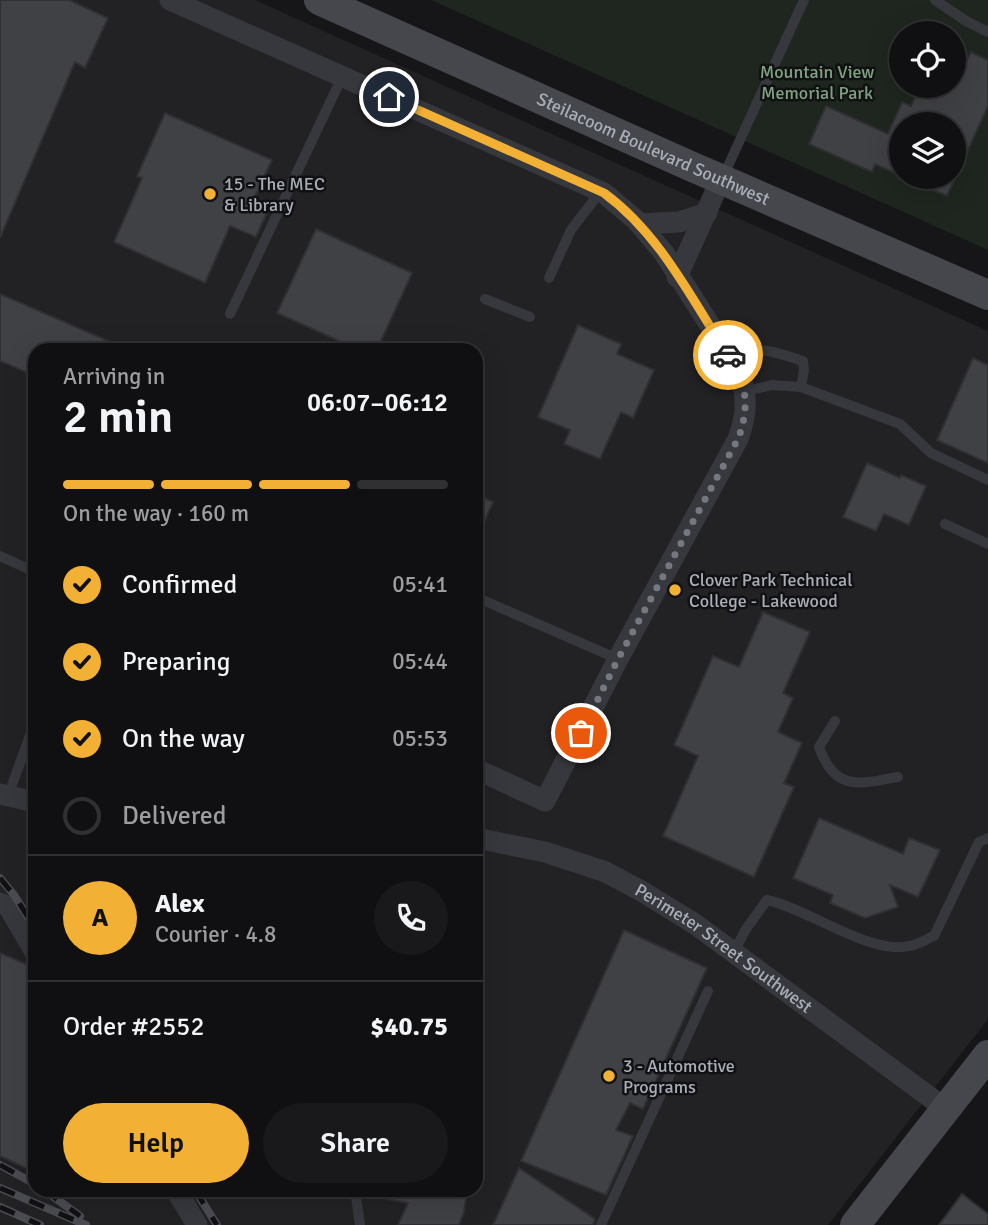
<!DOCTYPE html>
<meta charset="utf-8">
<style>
body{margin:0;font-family:Signika,sans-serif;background:#19191b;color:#f1f3f6;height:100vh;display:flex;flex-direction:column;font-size:26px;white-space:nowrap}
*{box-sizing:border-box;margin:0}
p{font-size:23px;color:#9c9d9f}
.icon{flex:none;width:38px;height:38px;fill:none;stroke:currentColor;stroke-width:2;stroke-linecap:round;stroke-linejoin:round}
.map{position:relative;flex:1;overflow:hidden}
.sheet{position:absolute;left:28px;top:343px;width:455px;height:854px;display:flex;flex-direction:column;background:#101012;border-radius:21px;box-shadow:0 7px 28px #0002,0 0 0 2px #303032}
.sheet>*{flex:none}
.fabs{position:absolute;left:889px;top:21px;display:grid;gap:14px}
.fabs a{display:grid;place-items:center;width:77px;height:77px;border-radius:50%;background:#101012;box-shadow:0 7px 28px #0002,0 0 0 2px #303032;font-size:35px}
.pin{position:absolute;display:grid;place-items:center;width:60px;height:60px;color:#fff;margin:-30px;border:4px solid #fff;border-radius:50%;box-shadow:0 2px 7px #0007}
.courier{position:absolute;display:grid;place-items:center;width:70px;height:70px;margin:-35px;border:5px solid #f2b134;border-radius:50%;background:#fff;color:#222;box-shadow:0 2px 9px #0007}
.overview em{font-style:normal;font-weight:600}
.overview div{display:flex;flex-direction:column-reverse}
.overview{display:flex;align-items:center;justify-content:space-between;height:119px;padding:0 35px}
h1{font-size:46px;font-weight:600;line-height:52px}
.bar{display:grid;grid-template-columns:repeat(4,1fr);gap:10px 7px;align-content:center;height:84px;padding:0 35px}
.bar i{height:9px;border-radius:5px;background:#303032}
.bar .on{background:#f2b134}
.bar p{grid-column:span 4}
.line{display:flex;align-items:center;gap:18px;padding:0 35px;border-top:2px solid #303032}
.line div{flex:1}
.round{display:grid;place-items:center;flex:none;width:74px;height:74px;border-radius:37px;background:#19191b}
ol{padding:0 35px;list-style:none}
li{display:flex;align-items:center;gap:21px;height:77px}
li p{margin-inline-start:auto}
li .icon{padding:7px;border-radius:50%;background:#f2b134;color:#111;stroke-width:4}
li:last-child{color:#9c9d9f}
li i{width:38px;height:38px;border:4px solid #303032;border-radius:50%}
.action{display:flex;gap:14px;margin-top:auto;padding:14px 35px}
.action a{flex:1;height:80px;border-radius:42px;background:#f2b134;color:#111;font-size:28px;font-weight:600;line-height:80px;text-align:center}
.action a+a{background:#19191b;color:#f1f3f6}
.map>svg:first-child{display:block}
.built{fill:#222225;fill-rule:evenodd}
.green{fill:#1e261f;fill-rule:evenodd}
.building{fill:#404145;stroke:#303034;stroke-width:2}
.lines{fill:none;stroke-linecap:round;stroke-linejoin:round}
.lane{stroke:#37383d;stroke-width:10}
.street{stroke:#37383d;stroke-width:21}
.secondary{stroke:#45474d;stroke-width:30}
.rail-casing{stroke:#4a4c52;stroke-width:8}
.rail{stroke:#111113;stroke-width:5;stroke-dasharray:16;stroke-linecap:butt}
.done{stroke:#757880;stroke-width:7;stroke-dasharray:0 12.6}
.route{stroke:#f2b134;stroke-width:9}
.poi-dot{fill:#f2b134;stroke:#111113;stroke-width:2.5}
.labels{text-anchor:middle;stroke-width:5;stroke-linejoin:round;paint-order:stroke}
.park-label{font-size:18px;fill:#7fa381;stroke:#111113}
.street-label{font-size:18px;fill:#a8adb8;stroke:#111113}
.poi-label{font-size:18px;fill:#a8adb8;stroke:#111113;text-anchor:start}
</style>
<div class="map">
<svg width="988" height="1225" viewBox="0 0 988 1225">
<rect width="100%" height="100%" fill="#161618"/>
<path class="built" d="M 0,0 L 255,0 L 988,331 L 988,1019 L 828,1225 L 0,1225 ZM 35,350 L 476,350 L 476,1190 L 35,1190 Z"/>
<path class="green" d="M 431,0 L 988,0 L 988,250 ZM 901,33 L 954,33 L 954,86 L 901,86 ZM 901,124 L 954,124 L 954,177 L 901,177 Z"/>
<path class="building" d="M 0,0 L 69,0 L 108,18 L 85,68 L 75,62 L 0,238 Z
M 971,52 L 988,60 L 988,106 L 947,196 L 903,177 L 954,177 L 954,124 L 901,124 L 901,176 L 875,164 L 872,172 L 809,144 L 826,106 L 888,134 L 902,102 L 911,106 L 920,86 L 954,86 L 954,56 L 966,62 Z
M 165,113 L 272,160 L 254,199 L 270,206 L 256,237 L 230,226 L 205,283 L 114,242 L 142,178 L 137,176 Z
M 316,229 L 412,273 L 377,350 L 359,350 L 277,313 Z
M 0,294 L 129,350 L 35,350 L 35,376 L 0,361 Z
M 578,325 L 621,344 L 617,354 L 654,370 L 633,418 L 621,412 L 600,459 L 564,444 L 570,430 L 538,417 Z
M 973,358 L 988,365 L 988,463 L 937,440 Z
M 867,463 L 900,478 L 901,475 L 926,486 L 909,525 L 884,514 L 876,531 L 843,517 Z
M 476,494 L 493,502 L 476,541 Z
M 763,612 L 810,632 L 783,693 L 793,698 L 778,732 L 802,743 L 784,783 L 794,787 L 754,877 L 663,836 L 698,756 L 674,745 L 713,656 L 739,667 Z
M 819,818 L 903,854 L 909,838 L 940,850 L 918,897 L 890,885 L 898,907 L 865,918 L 830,903 L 833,895 L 793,878 Z
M 624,930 L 707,968 L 643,1109 L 630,1103 L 616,1130 L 633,1136 L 606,1195 L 521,1161 Z
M 0,953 L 26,964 L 35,982 L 35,1153 L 28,1169 L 0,1156 Z
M 519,1168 L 595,1219 L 593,1225 L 493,1225 Z
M 378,1190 L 467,1190 L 464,1212 L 459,1225 L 398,1225 L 408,1203 L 377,1197 Z
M 962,1194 L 988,1214 L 988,1225 L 939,1225 Z"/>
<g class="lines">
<path class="lane" d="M 935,0 L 966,21 L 988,32
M 723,177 L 804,0
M 549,278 L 571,230 L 600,192
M 485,299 L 530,317
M 230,314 L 342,77
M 729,356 C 755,343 777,353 803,361 L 804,370 L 801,387
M 746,391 L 772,385 L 801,387 L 900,424 L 931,453 L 988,480
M 945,524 L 988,544
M 0,556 L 35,572
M 476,597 L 618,659
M 835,721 L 819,747 C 835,792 859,784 898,777
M 8,796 L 35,722
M 734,952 L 746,929 L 767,900 C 809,909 870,955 909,946 C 918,945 926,939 934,936 L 979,842 L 988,838
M 355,1190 L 360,1225
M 601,1225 L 708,991"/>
<g class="street">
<path d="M 170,0 L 604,193 L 636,220 L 664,253 L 736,366 C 748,392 748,412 738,439 L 618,659 L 545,801 L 476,769"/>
<path d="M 640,224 L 679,222 L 707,213"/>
<path d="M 677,277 L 721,179"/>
<path d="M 0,794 L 35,802"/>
<path id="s1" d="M 476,838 L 545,852 L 606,872 L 643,892 L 695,924 L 946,1109"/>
<path d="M 0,903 L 8,906 L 35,952"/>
<path d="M 176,1190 L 197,1225"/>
</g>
<g class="secondary">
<path id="s2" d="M 319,0 L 688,165 L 988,295"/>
<path d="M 855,1225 L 988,1055"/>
</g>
<defs>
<path id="rail" d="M 0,878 L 14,895 L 35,928
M 0,1165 L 35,1184
M 0,1188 L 86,1225
M 44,1190 L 80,1216
M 195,1190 L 217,1225
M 0,1207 L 40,1225"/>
</defs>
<use href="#rail" class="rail-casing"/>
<use href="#rail" class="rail"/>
</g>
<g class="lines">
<path class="done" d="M 581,733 L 618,659 L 738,439 C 750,407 747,383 728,355"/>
<path class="route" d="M 389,97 L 604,193 C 660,234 691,298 728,355"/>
</g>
<g class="poi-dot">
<circle cx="210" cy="194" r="7"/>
<circle cx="675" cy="590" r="7"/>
<circle cx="609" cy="1076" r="7"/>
</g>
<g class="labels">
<g class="park-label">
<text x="817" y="78">Mountain View<tspan x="817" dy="21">Memorial Park</tspan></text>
</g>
<g class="street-label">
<text dy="6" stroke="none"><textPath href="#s2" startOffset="366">Steilacoom Boulevard Southwest</textPath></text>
<text dy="6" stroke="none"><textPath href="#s1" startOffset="275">Perimeter Street Southwest</textPath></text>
</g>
<g class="poi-label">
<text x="224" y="190">15 - The MEC<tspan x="224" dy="21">&amp; Library</tspan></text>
<text x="689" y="586">Clover Park Technical<tspan x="689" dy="21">College - Lakewood</tspan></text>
<text x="623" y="1072">3 - Automotive<tspan x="623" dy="21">Programs</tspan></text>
</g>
</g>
</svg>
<div class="fabs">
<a><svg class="icon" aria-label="locate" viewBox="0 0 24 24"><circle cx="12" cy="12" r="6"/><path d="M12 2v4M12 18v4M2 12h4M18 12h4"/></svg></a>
<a><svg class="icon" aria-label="layers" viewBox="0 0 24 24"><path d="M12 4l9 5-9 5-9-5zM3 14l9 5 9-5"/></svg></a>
</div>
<div class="pin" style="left:581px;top:733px;background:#ea580c"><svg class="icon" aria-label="bag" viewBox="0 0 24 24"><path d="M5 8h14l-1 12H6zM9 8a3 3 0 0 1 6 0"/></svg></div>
<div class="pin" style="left:389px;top:97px;background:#1f2937"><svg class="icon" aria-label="home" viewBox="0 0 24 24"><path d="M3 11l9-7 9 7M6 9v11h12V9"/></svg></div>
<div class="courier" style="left:728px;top:355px"><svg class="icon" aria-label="car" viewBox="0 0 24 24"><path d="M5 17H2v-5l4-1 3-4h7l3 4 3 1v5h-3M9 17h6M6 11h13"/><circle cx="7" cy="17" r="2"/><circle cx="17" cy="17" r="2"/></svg></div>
<section class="sheet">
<div class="overview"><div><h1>2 min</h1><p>Arriving in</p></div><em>06:07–06:12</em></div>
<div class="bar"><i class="on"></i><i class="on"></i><i class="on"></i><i></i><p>On the way · 160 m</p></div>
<ol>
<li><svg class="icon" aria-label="check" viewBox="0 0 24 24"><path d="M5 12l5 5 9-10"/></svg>Confirmed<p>05:41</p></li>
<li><svg class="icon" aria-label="check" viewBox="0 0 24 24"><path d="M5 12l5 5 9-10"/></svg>Preparing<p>05:44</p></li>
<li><svg class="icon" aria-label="check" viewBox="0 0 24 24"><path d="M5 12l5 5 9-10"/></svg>On the way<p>05:53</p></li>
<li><i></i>Delivered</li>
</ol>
<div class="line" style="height:126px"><b class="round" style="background:#f2b134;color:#111">A</b><div><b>Alex</b><p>Courier · 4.8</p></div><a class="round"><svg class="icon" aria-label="phone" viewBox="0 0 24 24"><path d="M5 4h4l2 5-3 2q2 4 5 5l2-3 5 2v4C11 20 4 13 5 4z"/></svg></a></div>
<div class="line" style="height:91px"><div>Order #2552</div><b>$40.75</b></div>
<div class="action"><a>Help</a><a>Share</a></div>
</section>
</div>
